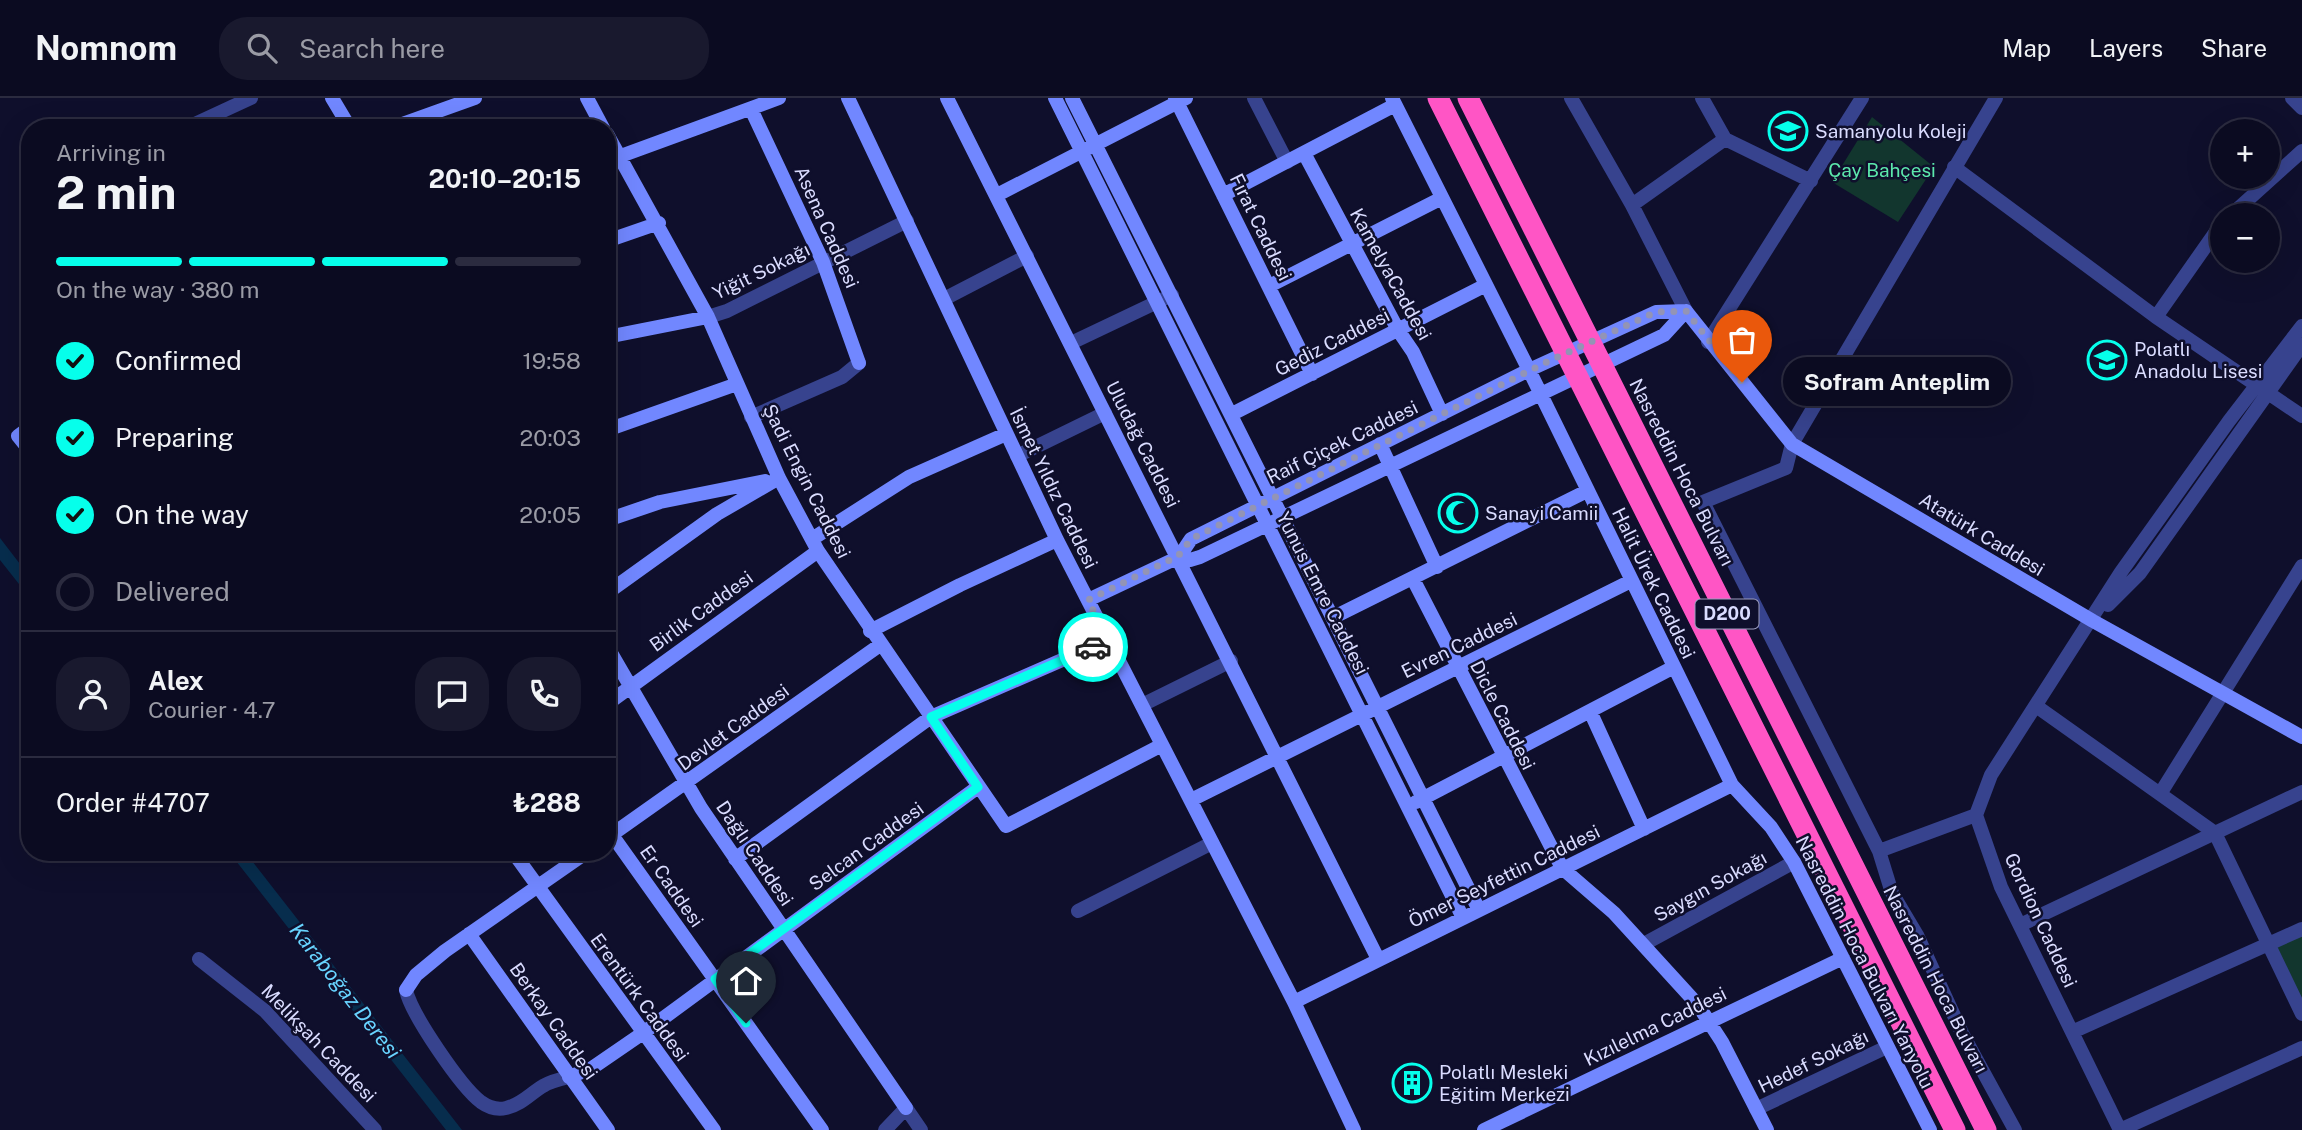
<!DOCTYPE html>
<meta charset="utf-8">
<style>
body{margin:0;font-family:"Public Sans",sans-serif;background:#19192e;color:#f1f3f6;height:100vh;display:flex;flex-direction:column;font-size:26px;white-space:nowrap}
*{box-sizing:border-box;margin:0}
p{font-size:23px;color:#9a9ba5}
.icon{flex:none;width:38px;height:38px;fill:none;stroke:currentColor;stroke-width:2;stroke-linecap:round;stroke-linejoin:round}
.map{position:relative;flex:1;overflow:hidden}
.details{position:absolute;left:21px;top:21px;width:595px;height:742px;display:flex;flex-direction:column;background:#0b0b21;border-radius:28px;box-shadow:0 7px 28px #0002,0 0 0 2px #2b2b3f}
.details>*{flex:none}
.tools{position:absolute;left:2210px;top:21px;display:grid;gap:14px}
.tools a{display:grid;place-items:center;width:70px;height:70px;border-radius:50%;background:#0b0b21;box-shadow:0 7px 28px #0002,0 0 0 2px #2b2b3f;font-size:35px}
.pin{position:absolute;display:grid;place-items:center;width:60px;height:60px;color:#fff;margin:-72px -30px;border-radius:50% 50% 50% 0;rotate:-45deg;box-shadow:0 0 7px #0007}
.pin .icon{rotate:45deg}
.courier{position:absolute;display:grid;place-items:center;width:70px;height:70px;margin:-35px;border:5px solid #06ffeb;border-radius:50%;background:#fff;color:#222;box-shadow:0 2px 9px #0007}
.bubble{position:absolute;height:49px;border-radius:24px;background:#0b0b21;box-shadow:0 7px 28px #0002,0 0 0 2px #2b2b3f;font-size:23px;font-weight:700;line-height:49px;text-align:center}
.headline em{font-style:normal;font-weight:700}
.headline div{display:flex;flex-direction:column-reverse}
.headline{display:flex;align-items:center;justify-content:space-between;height:119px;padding:0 35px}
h1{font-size:46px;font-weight:700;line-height:52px}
.bar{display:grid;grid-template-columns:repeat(4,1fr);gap:10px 7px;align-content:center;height:84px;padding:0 35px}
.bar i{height:9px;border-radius:5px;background:#2b2b3f}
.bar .selected{background:#06ffeb}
.bar p{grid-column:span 4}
.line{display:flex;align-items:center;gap:18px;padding:0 35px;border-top:2px solid #2b2b3f}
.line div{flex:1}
.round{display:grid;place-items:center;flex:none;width:74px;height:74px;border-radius:28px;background:#19192e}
ol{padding:0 35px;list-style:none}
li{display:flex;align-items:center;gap:21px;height:77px}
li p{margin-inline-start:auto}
li .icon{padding:7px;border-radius:50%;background:#06ffeb;color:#111;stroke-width:4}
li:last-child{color:#9a9ba5}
li i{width:38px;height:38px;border:4px solid #2b2b3f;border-radius:50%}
header{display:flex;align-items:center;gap:42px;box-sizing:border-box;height:98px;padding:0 35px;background:#0b0b21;border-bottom:2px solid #2b2b3f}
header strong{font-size:33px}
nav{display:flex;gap:38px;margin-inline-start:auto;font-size:24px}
.search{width:490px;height:63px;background:#19192e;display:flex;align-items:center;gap:18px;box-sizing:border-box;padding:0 24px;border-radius:28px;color:#9a9ba5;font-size:26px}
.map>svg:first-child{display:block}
.green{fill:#12362e}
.water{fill:#072d4d}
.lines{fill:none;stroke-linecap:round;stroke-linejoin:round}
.street{stroke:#37438e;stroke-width:14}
.secondary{stroke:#7187ff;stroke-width:14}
.highway{stroke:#ff55c5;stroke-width:21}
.done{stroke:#9394b5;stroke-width:7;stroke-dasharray:0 12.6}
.route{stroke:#06ffeb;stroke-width:9}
.labels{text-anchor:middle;stroke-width:5;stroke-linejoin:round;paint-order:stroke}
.shield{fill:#0f0f2c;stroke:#9d9ec0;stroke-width:2}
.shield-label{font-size:18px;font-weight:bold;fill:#dadcff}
.poi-label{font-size:19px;fill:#dadcff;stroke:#0f0f2c;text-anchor:start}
.park-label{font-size:19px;fill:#5ce8ac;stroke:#0f0f2c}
.street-label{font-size:19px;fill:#dadcff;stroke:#0f0f2c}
.water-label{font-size:21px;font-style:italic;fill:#68d4ff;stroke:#0f0f2c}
</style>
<header>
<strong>Nomnom</strong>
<div class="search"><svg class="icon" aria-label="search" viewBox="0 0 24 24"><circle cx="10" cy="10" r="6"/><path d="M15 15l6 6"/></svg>Search here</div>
<nav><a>Map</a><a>Layers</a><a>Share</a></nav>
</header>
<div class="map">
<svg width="2302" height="1032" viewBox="0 0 2302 1032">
<rect width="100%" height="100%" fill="#0f0f2c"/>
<path class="green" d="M 1872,19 L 1934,69 L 1898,124 L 1832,84 Z
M 2302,836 L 2302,902 L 2276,849 Z"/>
<path class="water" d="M 0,440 L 30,479 L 30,500 L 0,462 Z
M 229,754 L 245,754 L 462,1032 L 446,1032 Z"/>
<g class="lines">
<path class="street" d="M 1254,0 L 1287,64
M 1571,0 L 1632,107 L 1686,213
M 1702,0 L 1725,41 L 1811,83
M 2292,0 L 2302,10
M 186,30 L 251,0
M 1954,69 L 2156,219 L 2302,318
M 1632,107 L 1725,41
M 2231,117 L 2302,53
M 944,201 L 1027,158
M 708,219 L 727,213 L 907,123
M 2156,219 L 2222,125
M 2302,228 L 2229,323 L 2121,474 L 1991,677 L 1976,717 L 2001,789 L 2120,1032 L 2302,950
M 1708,244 L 1862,0
M 1071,245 L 1172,197
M 751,319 L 842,279 L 859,265
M 1017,358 L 1105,315
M 2108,507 L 2140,475 L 2302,247
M 1142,607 L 1231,563
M 2036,608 L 2215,735 L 2302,916
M 2160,696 L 2302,468
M 1976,717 L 1879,753 L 1703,404 L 1786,370 L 1792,346 L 1996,0
M 1879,753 L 1892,795 L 1917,837 L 1962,935 L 2015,1032
M 1078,813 L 1212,745
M 2020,827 L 2302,694
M 1644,846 L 1794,764
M 199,861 L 265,913 L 375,1032
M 406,892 C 411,916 461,989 481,1004 C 488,1009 497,1012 506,1010 C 521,1007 531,995 543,988 C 551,983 560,981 569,979
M 2072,934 L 2302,831
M 1756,1011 L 1887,949
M 885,1032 L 906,1010 L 921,1032"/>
<path class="secondary" d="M 332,0 L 350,30
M 587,0 L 603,30
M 848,0 L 1057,442 L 1294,904 L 1354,1032
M 947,0 L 1378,861
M 1055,0 L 1463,820
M 1072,0 L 1479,812
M 1175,0 L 1312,276
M 1392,0 L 1529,272 L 1732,687 L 1771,729 L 1794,764 L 1930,1032
M 751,11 L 823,164 L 859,265
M 391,30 L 475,0
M 607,36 L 708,219 L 779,380 L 818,453 L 1006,728 L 1162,647
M 1304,55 L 1398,232 L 1413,254 L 1442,316
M 607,63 L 779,0
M 997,97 L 1186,0
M 1223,97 L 1395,7
M 607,143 L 659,125
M 1269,188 L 1442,100
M 1686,213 L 1792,346 L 2093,523 L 2302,639
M 607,239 L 708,219
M 1232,316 L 1486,187
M 30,329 L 18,338 L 30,353
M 607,332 L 737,286
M 1380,346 L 1437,469
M 607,422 L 660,404 L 765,383
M 812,441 L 909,379 L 1006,336
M 1179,459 L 1190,462 L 1200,459 L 1664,237 L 1686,213
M 1413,481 L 1562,770 L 1614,815 L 1698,907 L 1722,944 L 1767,1032
M 607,495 L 717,416 L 779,380
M 1088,502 L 1179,459 L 1191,441 L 1529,272 L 1656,214 L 1686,213
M 1334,519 L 1587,393
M 870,533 L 960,487 L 1057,442
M 607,548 L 701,710 L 906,1010
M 607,606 L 818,453
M 1590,613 L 1644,731
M 1191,702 L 1631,483
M 1416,704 L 1674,569
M 612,737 L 822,1032
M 607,740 L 880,547
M 513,754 L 714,1032
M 735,761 L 931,619 L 1108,542
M 469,836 L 608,1032
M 406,892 L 416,877 L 445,853 L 587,754
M 1294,904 L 1732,687
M 569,979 L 592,970 L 643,935 L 978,689
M 1484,1032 L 1843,860"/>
<path class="highway" d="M 1438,0 L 1955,1032
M 1468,0 L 1986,1032"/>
</g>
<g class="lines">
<path class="done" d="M 1093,549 L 1108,542 L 1088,502 L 1178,458 L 1191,441 L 1547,264 L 1656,214 L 1686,213 L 1742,284"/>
<path class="route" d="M 746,925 L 715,881 L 978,689 L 931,619 L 1093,549"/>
</g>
<defs>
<symbol id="school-ring" viewBox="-11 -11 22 22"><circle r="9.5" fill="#0f0f2c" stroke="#06ffeb" stroke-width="1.5"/><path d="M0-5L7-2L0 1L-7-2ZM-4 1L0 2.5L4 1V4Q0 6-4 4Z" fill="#06ffeb"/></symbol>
<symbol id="mosque-ring" viewBox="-11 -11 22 22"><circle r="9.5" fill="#0f0f2c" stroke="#06ffeb" stroke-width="1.5"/><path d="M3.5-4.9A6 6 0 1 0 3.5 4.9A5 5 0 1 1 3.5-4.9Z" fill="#06ffeb"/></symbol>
<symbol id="building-ring" viewBox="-11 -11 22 22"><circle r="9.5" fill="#0f0f2c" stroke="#06ffeb" stroke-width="1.5"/><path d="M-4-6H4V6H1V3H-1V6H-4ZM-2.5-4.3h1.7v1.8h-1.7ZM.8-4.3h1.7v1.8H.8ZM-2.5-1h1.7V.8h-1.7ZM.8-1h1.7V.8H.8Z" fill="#06ffeb"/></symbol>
</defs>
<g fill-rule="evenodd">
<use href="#school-ring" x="1766" y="11" width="44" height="44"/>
<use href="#school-ring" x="2085" y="240" width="44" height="44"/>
<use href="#mosque-ring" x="1436" y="393" width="44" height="44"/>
<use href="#building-ring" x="1390" y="963" width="44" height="44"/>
</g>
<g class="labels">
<rect class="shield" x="1695.5" y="501.5" width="63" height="29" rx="5"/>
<g class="shield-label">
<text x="1727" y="522">D200</text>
</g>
<g class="poi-label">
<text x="1815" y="40">Samanyolu Koleji</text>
<text x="2134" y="258">Polatlı<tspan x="2134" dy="22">Anadolu Lisesi</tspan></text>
<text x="1485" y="422">Sanayi Camii</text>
<text x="1439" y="981">Polatlı Mesleki<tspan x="1439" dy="22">Eğitim Merkezi</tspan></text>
</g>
<g class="park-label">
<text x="1882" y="79">Çay Bahçesi</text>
</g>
<g class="street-label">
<text transform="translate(827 129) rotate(66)" y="7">Asena Caddesi</text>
<text transform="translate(1261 129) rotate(64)" y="7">Fırat Caddesi</text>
<text transform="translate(761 173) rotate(-26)" y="7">Yiğit Sokağı</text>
<text transform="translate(1391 176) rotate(61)" y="7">KamelyaCaddesi</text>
<text transform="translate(1332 244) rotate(-27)" y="7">Gediz Caddesi</text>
<text transform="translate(1342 344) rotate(-26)" y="7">Raif Çiçek Caddesi</text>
<text transform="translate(1143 346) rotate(63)" y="7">Uludağ Caddesi</text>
<text transform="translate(1682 374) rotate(63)" y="7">Nasreddin Hoca Bulvarı</text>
<text transform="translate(807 383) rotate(63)" y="7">Şadi Engin Caddesi</text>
<text transform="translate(1054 390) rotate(64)" y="7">İsmet Yıldız Caddesi</text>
<text transform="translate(1982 436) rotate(31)" y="7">Atatürk Caddesi</text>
<text transform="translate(1654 485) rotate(64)" y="7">Halit Ürek Caddesi</text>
<text transform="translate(1323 495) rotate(63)" y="7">Yunus Emre Caddesi</text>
<text transform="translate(701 513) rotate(-36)" y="7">Birlik Caddesi</text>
<text transform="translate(1459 547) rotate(-26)" y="7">Evren Caddesi</text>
<text transform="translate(1503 617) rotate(63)" y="7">Dicle Caddesi</text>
<text transform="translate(733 629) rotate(-36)" y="7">Devlet Caddesi</text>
<text transform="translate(866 748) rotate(-36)" y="7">Selcan Caddesi</text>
<text transform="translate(755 755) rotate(56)" y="7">Dağlı Caddesi</text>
<text transform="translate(1504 778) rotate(-26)" y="7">Ömer Seyfettin Caddesi</text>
<text transform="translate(672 788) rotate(55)" y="7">Er Caddesi</text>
<text transform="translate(1710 788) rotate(-29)" y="7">Saygın Sokağı</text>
<text transform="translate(2041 822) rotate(65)" y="7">Gordion Caddesi</text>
<text transform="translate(1865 864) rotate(63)" y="7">Nasreddin Hoca Bulvarı Yanyolu</text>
<text transform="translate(1936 881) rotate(63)" y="7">Nasreddin Hoca Bulvarı</text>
<text transform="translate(640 899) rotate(54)" y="7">Erentürk Caddesi</text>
<text transform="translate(554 923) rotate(55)" y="7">Berkay Caddesi</text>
<text transform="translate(1655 928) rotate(-26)" y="7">Kızılelma Caddesi</text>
<text transform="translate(319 945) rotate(46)" y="7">Melikşah Caddesi</text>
<text transform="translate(1813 963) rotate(-26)" y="7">Hedef Sokağı</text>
</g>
<g class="water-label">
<text transform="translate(345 893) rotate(52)" y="7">Karaboğaz Deresi</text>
</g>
</g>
</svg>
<div class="tools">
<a>+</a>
<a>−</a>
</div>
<div class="pin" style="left:1742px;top:284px;background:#ea580c"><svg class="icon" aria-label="bag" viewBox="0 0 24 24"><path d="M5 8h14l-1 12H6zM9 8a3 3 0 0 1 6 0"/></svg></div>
<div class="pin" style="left:746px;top:925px;background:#1f2937"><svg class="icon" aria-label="home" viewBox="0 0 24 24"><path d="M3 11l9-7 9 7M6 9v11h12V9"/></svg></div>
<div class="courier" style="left:1093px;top:549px"><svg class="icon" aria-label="car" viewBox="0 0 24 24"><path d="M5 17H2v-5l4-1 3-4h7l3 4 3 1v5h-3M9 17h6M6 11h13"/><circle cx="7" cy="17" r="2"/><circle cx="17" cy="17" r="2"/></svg></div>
<div class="bubble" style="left:1783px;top:259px;width:228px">Sofram Anteplim</div>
<section class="details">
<div class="headline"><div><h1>2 min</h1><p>Arriving in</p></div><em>20:10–20:15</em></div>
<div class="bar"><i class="selected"></i><i class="selected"></i><i class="selected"></i><i></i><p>On the way · 380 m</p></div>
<ol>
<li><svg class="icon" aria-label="check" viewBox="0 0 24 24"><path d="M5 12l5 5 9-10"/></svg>Confirmed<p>19:58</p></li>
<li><svg class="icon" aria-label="check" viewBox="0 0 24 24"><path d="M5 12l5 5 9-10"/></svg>Preparing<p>20:03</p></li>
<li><svg class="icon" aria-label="check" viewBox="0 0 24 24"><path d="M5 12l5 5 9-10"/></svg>On the way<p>20:05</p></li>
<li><i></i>Delivered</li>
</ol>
<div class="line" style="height:126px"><a class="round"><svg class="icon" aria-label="person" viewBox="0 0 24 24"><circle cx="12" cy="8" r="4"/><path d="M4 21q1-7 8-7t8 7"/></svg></a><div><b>Alex</b><p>Courier · 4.7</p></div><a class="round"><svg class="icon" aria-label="chat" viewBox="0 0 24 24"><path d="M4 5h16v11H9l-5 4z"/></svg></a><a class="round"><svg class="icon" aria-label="phone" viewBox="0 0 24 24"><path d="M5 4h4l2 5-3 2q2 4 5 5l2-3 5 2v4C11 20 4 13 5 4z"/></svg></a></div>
<div class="line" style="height:91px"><div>Order #4707</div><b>₺288</b></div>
</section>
</div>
